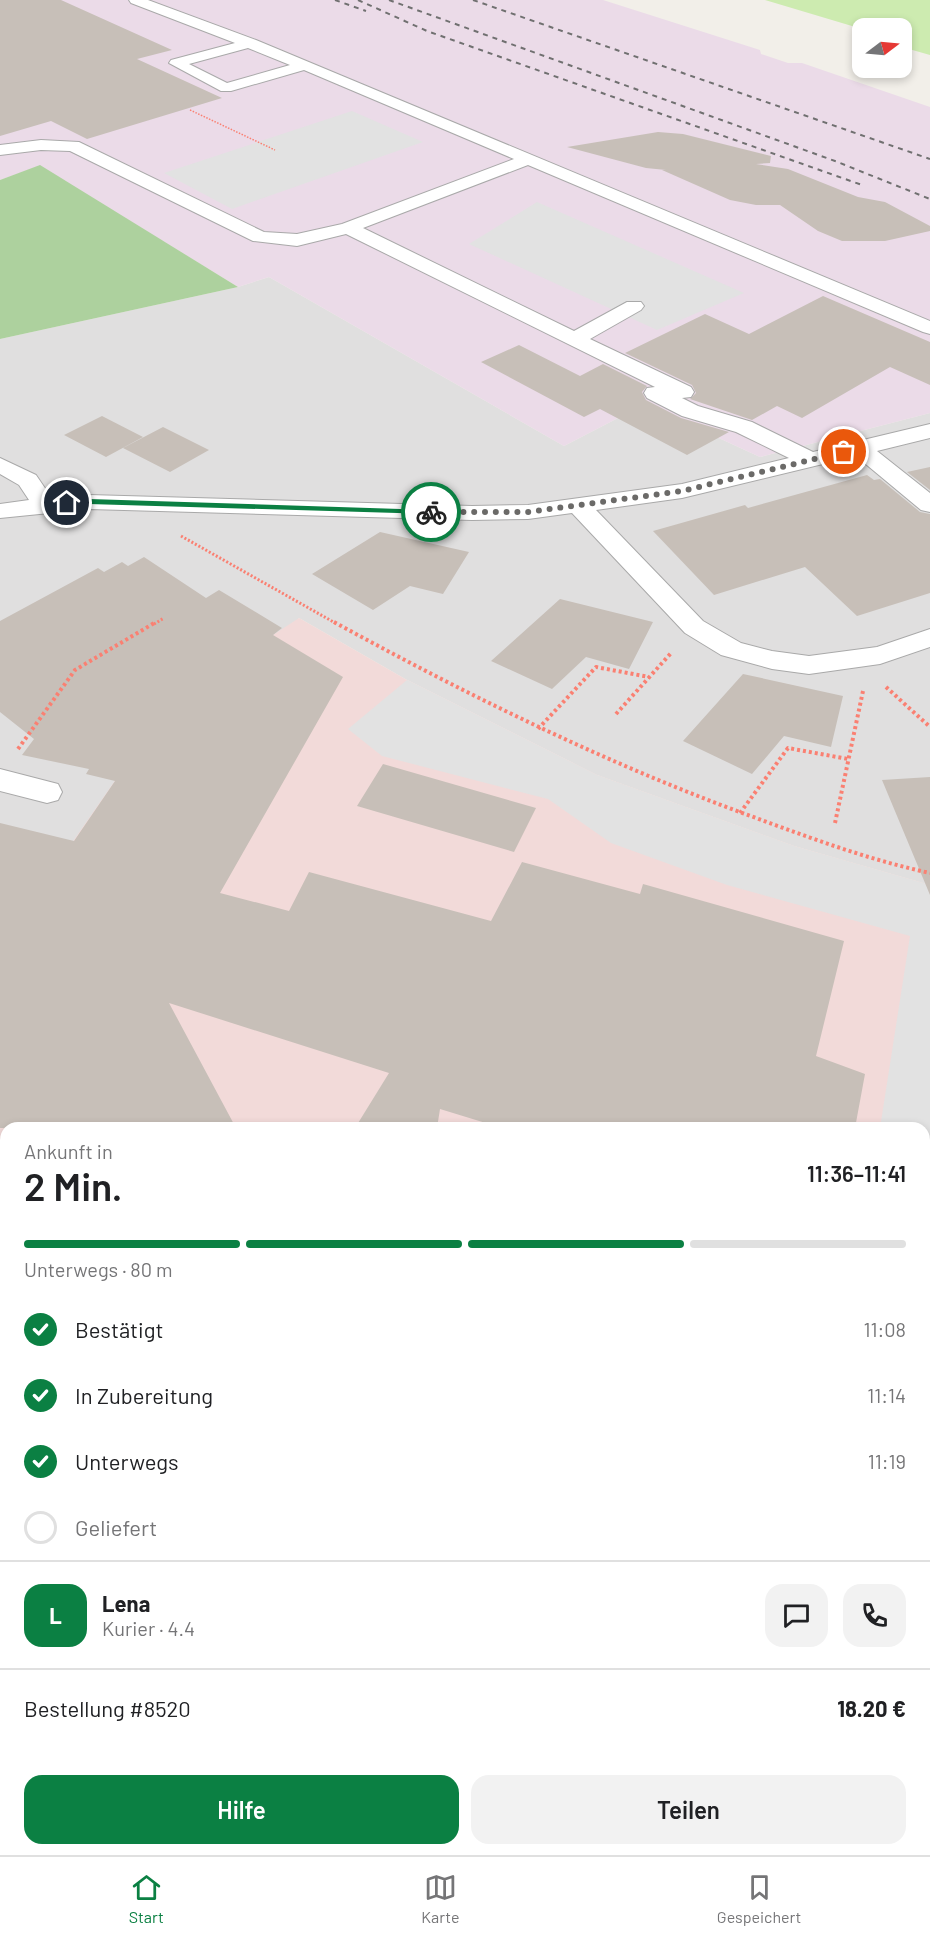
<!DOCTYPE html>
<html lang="de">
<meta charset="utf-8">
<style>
body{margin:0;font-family:Barlow,sans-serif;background:#f2f2f2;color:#202124;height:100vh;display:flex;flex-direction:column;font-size:22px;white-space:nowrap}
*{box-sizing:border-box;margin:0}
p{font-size:20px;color:#757577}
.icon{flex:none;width:33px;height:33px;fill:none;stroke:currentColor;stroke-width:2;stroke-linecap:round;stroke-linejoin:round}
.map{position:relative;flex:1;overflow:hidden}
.drawer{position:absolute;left:0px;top:1122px;width:930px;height:734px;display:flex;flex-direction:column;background:#fff;border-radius:18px 18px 0 0;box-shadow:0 3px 9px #0003}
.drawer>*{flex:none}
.needle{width:39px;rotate:74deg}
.controls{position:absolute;left:852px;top:18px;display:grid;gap:12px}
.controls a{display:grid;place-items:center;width:60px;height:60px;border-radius:12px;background:#fff;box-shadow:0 3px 9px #0003;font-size:30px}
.pin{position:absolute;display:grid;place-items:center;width:51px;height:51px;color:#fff;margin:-26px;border:3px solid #fff;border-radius:50%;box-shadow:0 2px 6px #0007}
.courier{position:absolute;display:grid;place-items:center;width:60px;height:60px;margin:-30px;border:4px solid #0b8043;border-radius:50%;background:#fff;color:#222;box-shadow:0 2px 8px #0007}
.summary em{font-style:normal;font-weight:600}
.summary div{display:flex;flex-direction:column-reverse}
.summary{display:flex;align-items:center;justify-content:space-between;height:102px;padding:0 24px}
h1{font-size:39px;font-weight:600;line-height:45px}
.bar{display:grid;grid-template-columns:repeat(4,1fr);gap:9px 6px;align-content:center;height:72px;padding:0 24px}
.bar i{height:8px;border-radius:4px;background:#e0e0e0}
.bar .active{background:#0b8043}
.bar p{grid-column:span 4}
.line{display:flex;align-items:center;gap:15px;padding:0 24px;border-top:2px solid #e0e0e0}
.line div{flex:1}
.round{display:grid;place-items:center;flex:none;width:63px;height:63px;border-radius:18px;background:#f2f2f2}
ol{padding:0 24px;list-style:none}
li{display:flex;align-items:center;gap:18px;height:66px}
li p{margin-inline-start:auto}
li .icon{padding:6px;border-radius:50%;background:#0b8043;color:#fff;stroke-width:4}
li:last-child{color:#757577}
li i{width:33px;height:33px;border:3px solid #e0e0e0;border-radius:50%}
.cta{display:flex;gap:12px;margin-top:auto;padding:12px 24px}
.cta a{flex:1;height:69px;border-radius:18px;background:#0b8043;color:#fff;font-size:24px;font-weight:600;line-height:69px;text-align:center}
.cta a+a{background:#f2f2f2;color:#202124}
.dock{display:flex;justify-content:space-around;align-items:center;height:84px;border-top:2px solid #e0e0e0;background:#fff;font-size:16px;color:#757577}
.dock a{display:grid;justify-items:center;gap:3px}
.dock .active{color:#0b8043}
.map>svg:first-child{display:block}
.residential{fill:#e0dfdf}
.commercial{fill:#f2dad9}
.industrial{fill:#ebdbe8}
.grass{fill:#cdebb0}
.forest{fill:#add19e}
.parking{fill:#e2e2e2}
.building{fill:#c7bfb8}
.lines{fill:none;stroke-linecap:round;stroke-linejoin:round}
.minor-casing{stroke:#a9a9a9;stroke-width:2}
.path-far2{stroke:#fa8072;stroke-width:1.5;stroke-dasharray:1.5 1.5;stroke-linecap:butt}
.path-far1{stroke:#fa8072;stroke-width:3;stroke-dasharray:2 2;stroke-linecap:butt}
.path{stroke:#fa8072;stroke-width:4;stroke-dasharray:3 3;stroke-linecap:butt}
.minor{fill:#fff;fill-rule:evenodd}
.rail{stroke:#707070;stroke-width:2;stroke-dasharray:5 5;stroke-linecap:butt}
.route{fill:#0b8043}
.done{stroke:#6b6a68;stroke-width:6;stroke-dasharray:0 10.8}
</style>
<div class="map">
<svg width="930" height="1855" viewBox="0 0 930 1855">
<rect width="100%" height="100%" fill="#f2efe9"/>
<path class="residential" d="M 269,277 L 564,446 L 645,404 L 760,457 L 930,413 L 930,885 L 794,846 L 597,775 L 407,680 L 299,618 L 0,947 L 0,339 L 238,287 Z
M 0,1345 L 6,1348 L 6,1850 L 924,1850 L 924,1706 L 930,1708 L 930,1855 L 0,1855 Z"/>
<path class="commercial" d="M 299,618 L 407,680 L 597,775 L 794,846 L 930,885 L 930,1708 L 924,1706 L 924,1128 L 6,1128 L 6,1348 L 0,1345 L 0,947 L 168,704 Z"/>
<path class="industrial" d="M 0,0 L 603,0 L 760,50 L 761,54 L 788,63 L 802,63 L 930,107 L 930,413 L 760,457 L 645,404 L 564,446 L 269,277 L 238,287 L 40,166 L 0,180 Z"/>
<path class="grass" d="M 765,0 L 930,0 L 930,55 L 902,47 L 907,43 L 902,41 L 902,28 L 862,29 Z"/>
<path class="forest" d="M 40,165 L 238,287 L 0,339 L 0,180 Z"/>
<path class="parking" d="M 352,111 L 423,142 L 232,209 L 164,173 Z
M 537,202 L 744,293 L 657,330 L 469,244 Z
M 407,680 L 597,775 L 794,846 L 930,885 L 930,1284 L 924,1282 L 924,1128 L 880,1128 L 910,936 L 727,885 L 611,843 L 548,799 L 382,756 L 348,729 Z"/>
<path class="building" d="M 0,0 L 61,0 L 172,50 L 137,59 L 222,98 L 87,139 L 51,121 L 0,136 Z
M 658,132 L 683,134 L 771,156 L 770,163 L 756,164 L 788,169 L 858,197 L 885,202 L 930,226 L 930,231 L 885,241 L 842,241 L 818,231 L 780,205 L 756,205 L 730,200 L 662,170 L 666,170 L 646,168 L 567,147 Z
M 823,296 L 930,342 L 930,385 L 890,367 L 802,418 L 777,406 L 752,420 L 690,399 L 696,393 L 692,385 L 625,353 L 705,314 L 749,334 Z
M 519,345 L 580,376 L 603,364 L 647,386 L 642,392 L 646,400 L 681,418 L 729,432 L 687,455 L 600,409 L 584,417 L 481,362 Z
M 102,416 L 143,437 L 106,457 L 64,435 Z
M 163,427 L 209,450 L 170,472 L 123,448 Z
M 930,467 L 930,490 L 907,472 Z
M 867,475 L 874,480 L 880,479 L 920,512 L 930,514 L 930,593 L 857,616 L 805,567 L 714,595 L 653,531 L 745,505 L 748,508 Z
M 380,532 L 469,552 L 443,594 L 410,586 L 373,610 L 312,574 Z
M 144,557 L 206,598 L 219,590 L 282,628 L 273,635 L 343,677 L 220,893 L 289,911 L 309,872 L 491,921 L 522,862 L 640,894 L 643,884 L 844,941 L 816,1056 L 865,1074 L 855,1128 L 502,1128 L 440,1109 L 437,1128 L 355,1128 L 389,1073 L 169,1003 L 236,1128 L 0,1128 L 0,823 L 74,841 L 115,781 L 86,774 L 89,769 L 22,755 L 34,739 L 0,712 L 0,621 L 98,568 L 104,572 L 122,562 L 128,566 Z
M 560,599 L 653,622 L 629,669 L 586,657 L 552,689 L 491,661 Z
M 743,674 L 843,696 L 831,747 L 784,736 L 752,774 L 683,741 Z
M 383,764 L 536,808 L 514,852 L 357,806 Z
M 930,777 L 930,895 L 882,780 Z"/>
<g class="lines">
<defs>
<path id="minor" d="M 129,0 L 148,0 L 256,40 L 930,321 L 930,334 L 923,332 L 528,165 L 363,228 L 574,331 L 627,302 L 641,302 L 644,306 L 641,310 L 590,339 L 691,387 L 694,392 L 691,397 L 682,398 L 698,406 L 752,422 L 813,452 L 930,424 L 930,438 L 877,451 L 930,493 L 930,512 L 921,510 L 856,456 L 682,498 L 596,510 L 703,621 L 741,643 L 772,651 L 809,656 L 877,647 L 930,629 L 930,647 L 880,664 L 809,674 L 772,669 L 721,655 L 685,633 L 572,513 L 528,519 L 472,520 L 89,509 L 0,518 L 0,504 L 29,500 L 19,485 L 0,474 L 0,458 L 36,475 L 51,497 L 89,495 L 472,506 L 528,505 L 682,484 L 789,458 L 736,432 L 682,416 L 647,398 L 644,393 L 647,388 L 655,387 L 346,234 L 297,246 L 253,241 L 70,151 L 41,150 L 0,155 L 0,145 L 41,140 L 79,142 L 264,232 L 297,234 L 342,224 L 514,159 L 304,70 L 231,91 L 221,91 L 169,63 L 171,60 L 235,43 L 131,3 ZM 248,48 L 290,65 L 227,83 L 189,64 Z
M 0,769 L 58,784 L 62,792 L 58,800 L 47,803 L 0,791 Z
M 179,1850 L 231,1850 L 229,1855 L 177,1855 Z"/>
</defs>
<use href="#minor" class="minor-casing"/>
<path class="path-far2" d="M 190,110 L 275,150"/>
<path class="path-far1" d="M 181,536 L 337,624
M 154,624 L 164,618"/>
<path class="path" d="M 334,622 C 471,697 610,765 756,818 C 813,839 870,860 930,873
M 886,687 L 930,727
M 616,714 L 672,652
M 538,729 L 596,667 L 649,677
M 18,749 L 75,670 L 156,622
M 740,813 L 788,748 L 848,759
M 835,823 L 863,691"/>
<use href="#minor" class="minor"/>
<path class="rail" d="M 335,0 L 366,11
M 358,0 L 427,31 L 862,185
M 389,0 L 835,161 L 930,199
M 473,0 L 930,159"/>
</g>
<path class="route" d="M 89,499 L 431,510 L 435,512 L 431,514 L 89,504 L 67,505 L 63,503 Z"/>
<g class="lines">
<path class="done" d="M 431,512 L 528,512 L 682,491 L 844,452"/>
</g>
</svg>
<div class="controls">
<a><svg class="needle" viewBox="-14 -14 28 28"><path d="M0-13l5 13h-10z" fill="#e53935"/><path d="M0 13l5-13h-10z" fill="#757577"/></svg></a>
</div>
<div class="pin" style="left:844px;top:452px;background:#ea580c"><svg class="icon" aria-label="bag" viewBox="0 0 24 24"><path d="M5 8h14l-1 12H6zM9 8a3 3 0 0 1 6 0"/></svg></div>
<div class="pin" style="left:67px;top:503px;background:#1f2937"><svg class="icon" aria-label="home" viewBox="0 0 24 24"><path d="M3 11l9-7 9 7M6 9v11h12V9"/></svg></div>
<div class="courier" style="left:431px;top:512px"><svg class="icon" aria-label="bike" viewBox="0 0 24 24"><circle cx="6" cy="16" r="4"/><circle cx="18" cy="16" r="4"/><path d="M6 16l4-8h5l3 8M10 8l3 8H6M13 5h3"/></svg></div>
<section class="drawer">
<div class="summary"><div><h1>2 Min.</h1><p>Ankunft in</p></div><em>11:36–11:41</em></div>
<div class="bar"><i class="active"></i><i class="active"></i><i class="active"></i><i></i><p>Unterwegs · 80 m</p></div>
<ol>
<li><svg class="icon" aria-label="check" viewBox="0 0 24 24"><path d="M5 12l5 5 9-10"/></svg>Bestätigt<p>11:08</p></li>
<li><svg class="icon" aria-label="check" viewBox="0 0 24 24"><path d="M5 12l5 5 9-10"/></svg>In Zubereitung<p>11:14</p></li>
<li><svg class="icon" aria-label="check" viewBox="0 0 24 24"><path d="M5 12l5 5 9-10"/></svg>Unterwegs<p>11:19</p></li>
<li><i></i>Geliefert</li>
</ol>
<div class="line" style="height:108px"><b class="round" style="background:#0b8043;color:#fff">L</b><div><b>Lena</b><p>Kurier · 4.4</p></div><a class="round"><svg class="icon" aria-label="chat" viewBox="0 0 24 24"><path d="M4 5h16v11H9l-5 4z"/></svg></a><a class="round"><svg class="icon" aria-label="phone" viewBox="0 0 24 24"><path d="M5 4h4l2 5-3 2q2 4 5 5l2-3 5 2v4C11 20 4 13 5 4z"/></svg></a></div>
<div class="line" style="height:78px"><div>Bestellung #8520</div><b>18.20 €</b></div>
<div class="cta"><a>Hilfe</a><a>Teilen</a></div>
</section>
</div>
<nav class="dock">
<a class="active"><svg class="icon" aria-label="home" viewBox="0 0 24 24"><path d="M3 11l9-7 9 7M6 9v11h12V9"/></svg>Start</a>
<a><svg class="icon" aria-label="map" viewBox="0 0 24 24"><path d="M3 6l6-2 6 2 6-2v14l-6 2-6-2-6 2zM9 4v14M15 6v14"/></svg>Karte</a>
<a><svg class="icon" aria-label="saved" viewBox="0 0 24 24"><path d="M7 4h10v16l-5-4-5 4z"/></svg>Gespeichert</a>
</nav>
